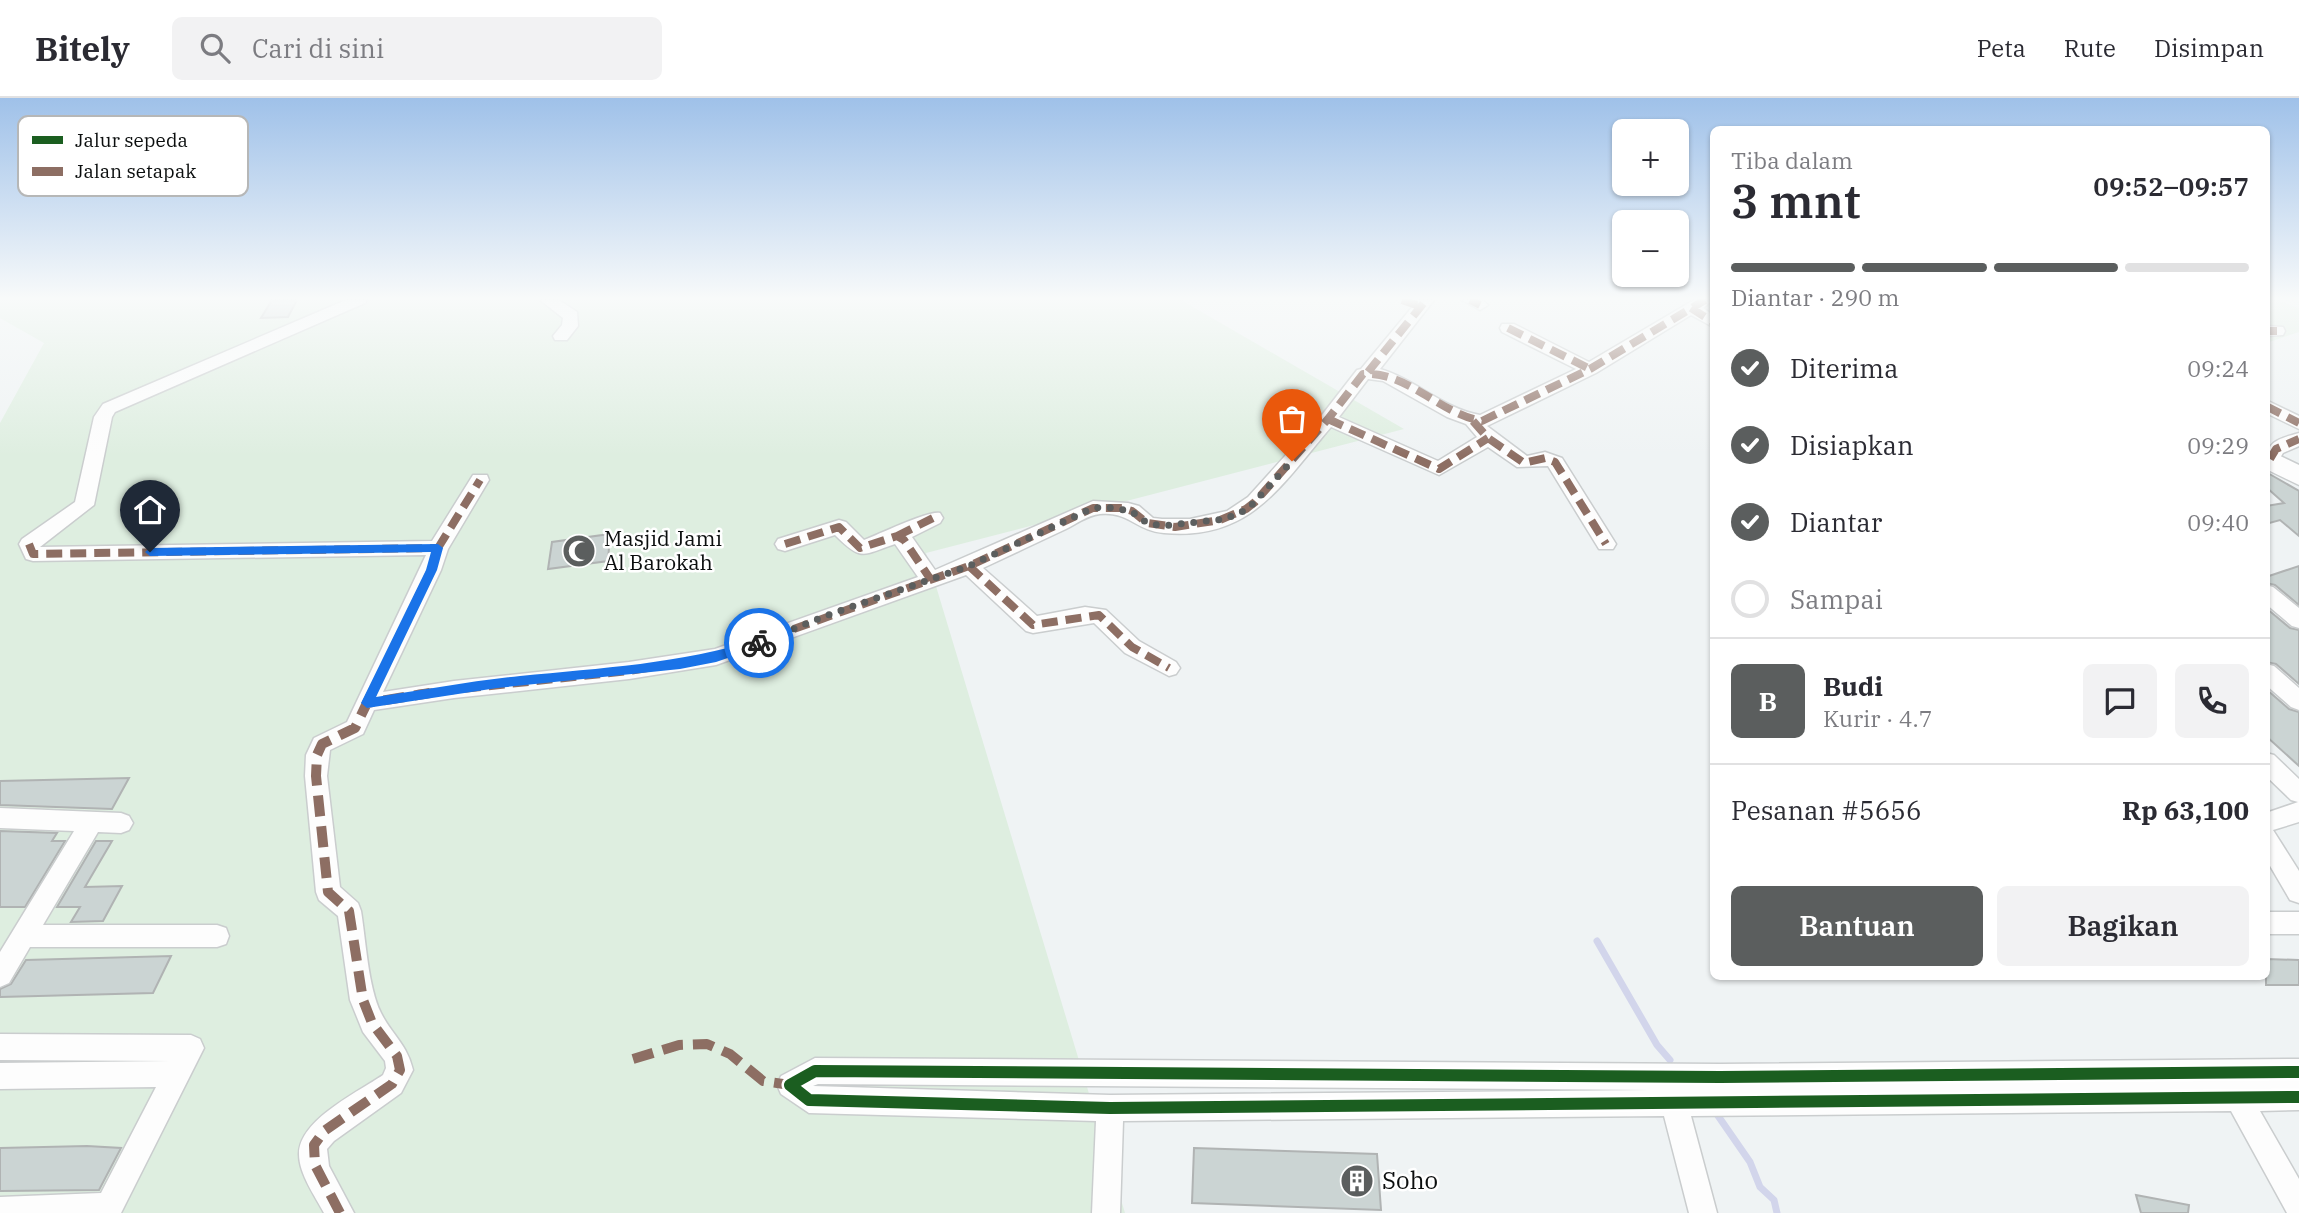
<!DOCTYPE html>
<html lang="id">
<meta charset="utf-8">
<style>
body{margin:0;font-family:"IBM Plex Serif",serif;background:#f2f2f3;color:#2b2b33;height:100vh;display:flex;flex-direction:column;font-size:26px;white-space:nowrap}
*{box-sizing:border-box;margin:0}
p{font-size:23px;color:#7c7c81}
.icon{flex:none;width:38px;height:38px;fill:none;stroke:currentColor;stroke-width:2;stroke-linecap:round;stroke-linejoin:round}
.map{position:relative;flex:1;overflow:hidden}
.side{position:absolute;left:1710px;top:28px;width:560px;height:854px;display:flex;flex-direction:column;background:#fff;border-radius:10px;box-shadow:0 2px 5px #0004}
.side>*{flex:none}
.tools{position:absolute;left:1612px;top:21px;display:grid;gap:14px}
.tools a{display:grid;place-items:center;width:77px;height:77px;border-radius:10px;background:#fff;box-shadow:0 2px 5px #0004;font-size:35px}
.pin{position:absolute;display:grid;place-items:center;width:60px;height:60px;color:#fff;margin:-72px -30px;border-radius:50% 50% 50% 0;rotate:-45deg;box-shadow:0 0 7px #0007}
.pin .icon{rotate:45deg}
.courier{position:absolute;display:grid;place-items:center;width:70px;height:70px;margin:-35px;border:5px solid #1a73e8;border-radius:50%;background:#fff;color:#222;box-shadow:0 2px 9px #0007}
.overview em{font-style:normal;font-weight:600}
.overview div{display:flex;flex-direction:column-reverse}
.overview{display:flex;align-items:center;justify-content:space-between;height:119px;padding:0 21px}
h1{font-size:46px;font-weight:600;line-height:52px}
.bar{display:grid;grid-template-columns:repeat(4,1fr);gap:10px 7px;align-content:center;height:84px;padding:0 21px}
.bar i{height:9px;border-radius:5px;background:#e1e1e2}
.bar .current{background:#5b5e5e}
.bar p{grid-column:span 4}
.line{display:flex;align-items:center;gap:18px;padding:0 21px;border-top:2px solid #e1e1e2}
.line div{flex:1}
.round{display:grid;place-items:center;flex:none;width:74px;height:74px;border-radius:10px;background:#f2f2f3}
ol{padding:0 21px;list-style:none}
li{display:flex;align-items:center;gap:21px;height:77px}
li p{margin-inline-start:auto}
li .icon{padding:7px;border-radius:50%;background:#5b5e5e;color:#fff;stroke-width:4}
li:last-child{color:#7c7c81}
li i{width:38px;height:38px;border:4px solid #e1e1e2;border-radius:50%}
.cta{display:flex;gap:14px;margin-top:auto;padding:14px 21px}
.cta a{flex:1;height:80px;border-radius:10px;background:#5b5e5e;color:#fff;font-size:28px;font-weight:600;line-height:80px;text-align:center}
.cta a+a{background:#f2f2f3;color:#2b2b33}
header{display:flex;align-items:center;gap:42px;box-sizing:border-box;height:98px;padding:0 35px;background:#fff;border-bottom:2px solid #e1e1e2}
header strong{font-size:33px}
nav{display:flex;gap:38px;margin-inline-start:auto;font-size:24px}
.search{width:490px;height:63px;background:#f2f2f3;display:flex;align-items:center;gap:18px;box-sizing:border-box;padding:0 24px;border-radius:10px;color:#7c7c81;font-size:26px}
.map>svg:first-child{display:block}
.green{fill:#deeee0}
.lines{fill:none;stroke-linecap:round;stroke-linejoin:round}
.stream{stroke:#d2d5eb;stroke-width:7}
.building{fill:#cbd4d3;stroke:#b0b3b3;stroke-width:2}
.street-casing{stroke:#cacdce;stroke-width:3}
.secondary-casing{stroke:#cacdce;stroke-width:3}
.street{fill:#fdfdfd;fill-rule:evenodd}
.secondary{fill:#fdfdfd;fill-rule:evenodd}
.quiet-far1{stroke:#8d6e63;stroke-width:8;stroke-dasharray:16 8;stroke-linecap:butt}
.quiet{stroke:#8d6e63;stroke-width:10;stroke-dasharray:21 10;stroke-linecap:butt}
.cycleway-casing{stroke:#fff;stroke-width:17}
.cycleway{stroke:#1b5e20;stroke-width:12}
.route{fill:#1a73e8}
.done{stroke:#5b5e5e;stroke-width:7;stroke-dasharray:0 12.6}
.labels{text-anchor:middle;stroke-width:5;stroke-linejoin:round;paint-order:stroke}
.poi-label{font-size:21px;fill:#0b0e0e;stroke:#fff;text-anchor:start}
.near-poi-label{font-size:24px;fill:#0b0e0e;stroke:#fff;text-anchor:start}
.key{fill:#fff;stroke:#b6b7b7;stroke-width:2}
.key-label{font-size:19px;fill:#0b0e0e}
</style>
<header>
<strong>Bitely</strong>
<div class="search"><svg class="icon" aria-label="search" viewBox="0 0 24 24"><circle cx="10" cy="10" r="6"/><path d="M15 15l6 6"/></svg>Cari di sini</div>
<nav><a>Peta</a><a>Rute</a><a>Disimpan</a></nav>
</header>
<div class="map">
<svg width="2299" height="1115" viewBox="0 0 2299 1115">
<rect width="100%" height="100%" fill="#eff3f4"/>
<path class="green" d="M 0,202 L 1181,202 L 1404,331 L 926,455 L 1125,1115 L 0,1115 L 0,325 L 44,245 L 0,220 Z
M 2266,202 L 2276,202 L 2299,210 L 2299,234 L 2266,245 Z"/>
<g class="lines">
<path class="stream" d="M 1597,843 L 1657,947 L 1670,962
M 1714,1012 L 1750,1064 L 1760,1089 L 1774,1102 L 1777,1115"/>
</g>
<path class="building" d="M 272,202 L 297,202 L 288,219 L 261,220 Z
M 2266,374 L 2299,393 L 2299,438 L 2280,422 L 2266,426 L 2266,408 L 2284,405 L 2266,389 Z
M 610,436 L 608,463 L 548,471 L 552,444 Z
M 2299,468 L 2299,507 L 2275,487 L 2266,485 L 2266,479 Z
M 2266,510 L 2290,530 L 2299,532 L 2299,586 L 2276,566 L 2266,564 Z
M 2266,591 L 2289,611 L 2299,614 L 2299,668 L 2266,638 Z
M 129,680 L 112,711 L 0,707 L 0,683 Z
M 0,733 L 57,735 L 52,743 L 65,743 L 25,809 L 0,809 Z
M 96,743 L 112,743 L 85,789 L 122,788 L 103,823 L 71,824 L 80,809 L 57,809 Z
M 171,858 L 153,895 L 0,899 L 0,891 L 11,886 L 26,862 Z
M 2266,861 L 2299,862 L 2299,887 L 2266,887 Z
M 87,1048 L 121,1050 L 99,1092 L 0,1093 L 0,1050 Z
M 1194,1050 L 1377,1056 L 1381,1112 L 1192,1105 Z
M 2136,1097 L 2189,1107 L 2188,1115 L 2141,1115 Z"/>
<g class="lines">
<defs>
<path id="street" d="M 346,202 L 367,202 L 365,205 L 115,314 L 112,319 L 94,407 L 40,449 L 432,443 L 473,377 L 487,377 L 489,382 L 448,451 L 441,472 L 383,594 L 454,583 L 629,564 L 715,551 L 918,479 L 895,446 C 862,457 862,464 835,437 L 785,453 L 778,451 L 775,446 L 778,441 L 839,422 L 846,424 L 864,442 C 880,436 929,412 940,415 L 943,420 L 940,425 L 912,439 L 935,472 L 1093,403 L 1128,405 L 1139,408 L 1153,420 L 1162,421 L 1190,421 L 1227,413 L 1248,399 L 1322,317 L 1357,272 L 1361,271 L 1418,202 L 1434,202 L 1380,271 C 1415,281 1444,311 1480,317 L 1576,271 L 1502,234 L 1500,230 L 1502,226 L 1514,226 L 1589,264 L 1694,202 L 1713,202 L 1703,210 L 1713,217 L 1713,229 L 1691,217 L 1596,275 L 1487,328 L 1527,358 L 1545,354 L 1562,360 L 1616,446 L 1613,451 L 1599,451 L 1548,368 L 1517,369 L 1488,349 L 1439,377 L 1331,329 C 1281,387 1251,443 1164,435 C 1137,433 1128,413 1100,416 C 1088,417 1076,426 1066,431 C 1038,444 1011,457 983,470 L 1037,518 L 1085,509 L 1106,512 L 1139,543 L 1176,564 L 1180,570 L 1176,576 L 1169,578 L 1125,555 L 1094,525 L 1033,535 L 1026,533 L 966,477 L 716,567 L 629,581 L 454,600 L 374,612 L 363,636 L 330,652 L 327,678 L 340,789 L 358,805 L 361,813 C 366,843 368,889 381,915 C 392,937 407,946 413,972 L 401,995 L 334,1043 L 327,1051 L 329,1068 L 354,1115 L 324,1115 C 315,1098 299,1076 299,1056 C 299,1022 358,994 383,977 L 386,970 L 385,963 L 363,934 L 350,902 L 338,818 L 319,802 L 316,794 L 305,678 L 306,657 L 314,640 L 347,624 L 426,457 L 33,463 L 26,461 L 19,446 L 22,441 L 75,404 L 94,319 L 103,306 ZM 1368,281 L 1383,283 L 1447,319 L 1466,326 L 1477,339 L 1438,363 L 1339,319 Z
M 540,202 L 559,202 L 577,214 L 578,228 L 567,242 L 555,242 L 553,238 L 562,227 L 563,220 Z
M 1462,202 L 1482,202 L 1488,207 L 1480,212 Z
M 2266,228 L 2283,229 L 2285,233 L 2283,237 L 2266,238 Z
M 2266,302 L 2299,318 L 2299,331 L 2266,315 Z
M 2299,335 L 2299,348 L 2283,355 L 2277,365 L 2266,366 C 2266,343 2278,341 2299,335 Z
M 2266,487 L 2273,489 L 2299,510 L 2299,530 L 2292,528 L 2266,506 Z
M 2266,566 L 2274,568 L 2299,590 L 2299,612 L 2291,609 L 2266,587 Z
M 2266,655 L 2274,657 L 2299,681 L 2299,724 L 2273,732 L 2299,773 L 2299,805 L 2290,802 L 2266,761 L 2266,715 L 2298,704 L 2291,702 L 2266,678 Z
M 0,710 L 121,715 L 129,718 L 133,725 L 129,732 L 121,735 L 98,734 L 43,827 L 217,827 L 226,830 L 229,838 L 226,846 L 217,849 L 30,849 L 9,885 L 0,889 L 0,854 L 74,733 L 0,730 Z
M 2266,814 L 2299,814 L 2299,836 L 2266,836 Z
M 0,936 L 191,937 L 200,941 L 204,950 L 121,1115 L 0,1115 L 0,1099 L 101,1095 L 156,989 L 0,991 L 0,965 L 170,963 L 0,962 Z
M 815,960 L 1720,966 L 2299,961 L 2299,1012 L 2260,1013 L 2299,1081 L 2299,1115 L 2287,1115 L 2231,1013 L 1691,1018 L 1717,1115 L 1689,1115 L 1664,1018 L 1123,1023 L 1120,1115 L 1092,1115 L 1096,1023 L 809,1015 L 781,996 L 777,987 L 781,978 ZM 818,986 L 1650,992 L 1110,997 L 813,988 Z"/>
<path id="secondary" d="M 2266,351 L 2299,367 L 2299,387 L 2266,371 Z"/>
</defs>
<use href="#street" class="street-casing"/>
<use href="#secondary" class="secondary-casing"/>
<use href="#street" class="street"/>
<use href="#secondary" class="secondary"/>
<path class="quiet-far1" d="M 1402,202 L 1419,208
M 1470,202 L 1480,207
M 1691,210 L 1713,224
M 1508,230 L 1590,271
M 2266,233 L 2277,233
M 1368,274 L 1426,202
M 2266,308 L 2299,325
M 1328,321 L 1439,371 L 1488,340
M 1473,323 L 1488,340 L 1524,365 L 1545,360 L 1555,364 L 1606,446
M 2270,361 L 2276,351 L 2299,341
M 897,438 L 933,420
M 29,446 L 33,456 L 438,450 L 431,472 L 371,596
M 785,446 L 839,429 L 860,450 L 897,438 L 904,442 L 931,482
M 438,450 L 480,382
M 969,468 L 1033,527 L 1099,517 L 1132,549 L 1169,570
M 417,596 L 629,573 L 716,559 L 969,468 L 1093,410 L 1123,410 L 1132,413 L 1147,425 L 1175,429 L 1220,422 L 1246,411 L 1255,404 L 1328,321 L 1363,276 C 1407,273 1440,316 1482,323 L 1590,271 L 1705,202"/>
<path class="quiet" d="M 367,605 L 372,595
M 633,961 L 679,947 L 707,946 L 730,956 L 763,983 L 790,987
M 340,1115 L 315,1067 L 314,1047 L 324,1033 L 392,986 L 400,972 L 397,958 L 372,925 L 363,902 L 349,813 L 328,794 L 316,678 L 317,657 L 322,646 L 355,630 L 367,605 L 430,595"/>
<defs>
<path id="cycleway" d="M 2299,974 L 1720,979 L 815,973 L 790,987 L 809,1002 L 1110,1010 L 2299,999"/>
</defs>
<use href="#cycleway" class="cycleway-casing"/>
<use href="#cycleway" class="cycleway"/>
</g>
<linearGradient id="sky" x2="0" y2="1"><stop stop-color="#9fc1e9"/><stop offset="0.56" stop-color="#f8fafa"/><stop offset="1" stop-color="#f8fafa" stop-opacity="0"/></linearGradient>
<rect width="2299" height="358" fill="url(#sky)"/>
<path class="route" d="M 438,446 L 443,450 L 437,472 L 376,599 C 424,592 472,583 520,578 C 601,570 680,566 759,541 L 764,545 L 763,548 L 716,564 L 680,571 L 497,590 L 367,610 L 361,605 L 426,472 L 431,454 L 150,458 L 145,454 L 150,450 Z"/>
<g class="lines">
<path class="done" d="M 759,545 L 828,517 L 969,468 L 1093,410 L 1106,409 L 1131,413 L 1147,425 L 1162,428 L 1225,421 L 1248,411 L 1292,363"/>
</g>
<defs>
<symbol id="mosque-disc" viewBox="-11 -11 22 22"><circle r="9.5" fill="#5b5e5e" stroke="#fff"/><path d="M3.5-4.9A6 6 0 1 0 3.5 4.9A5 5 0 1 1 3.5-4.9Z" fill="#fff"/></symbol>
<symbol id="building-disc" viewBox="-11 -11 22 22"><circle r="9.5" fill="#5b5e5e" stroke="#fff"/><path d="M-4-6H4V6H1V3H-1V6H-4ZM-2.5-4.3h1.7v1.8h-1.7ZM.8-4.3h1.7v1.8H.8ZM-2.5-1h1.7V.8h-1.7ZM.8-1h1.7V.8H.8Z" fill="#fff"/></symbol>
</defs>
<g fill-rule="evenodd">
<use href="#mosque-disc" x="560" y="434" width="38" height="38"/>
<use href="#building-disc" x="1338" y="1064" width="38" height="38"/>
</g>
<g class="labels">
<g class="poi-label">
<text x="604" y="448">Masjid Jami<tspan x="604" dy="24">Al Barokah</tspan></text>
</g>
<g class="near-poi-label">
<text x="1382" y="1091">Soho</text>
</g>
</g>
<rect x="18" y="18" width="230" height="80" rx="10" class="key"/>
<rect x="32" y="38" width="31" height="8" fill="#1b5e20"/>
<rect x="32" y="69" width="31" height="9" fill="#8d6e63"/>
<g class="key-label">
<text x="75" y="49">Jalur sepeda</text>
<text x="75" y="80">Jalan setapak</text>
</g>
</svg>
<div class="tools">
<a>+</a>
<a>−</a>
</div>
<div class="pin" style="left:1292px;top:363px;background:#ea580c"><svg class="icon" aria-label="bag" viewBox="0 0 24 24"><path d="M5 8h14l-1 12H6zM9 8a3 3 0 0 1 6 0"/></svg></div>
<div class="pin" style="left:150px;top:454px;background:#1f2937"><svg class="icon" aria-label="home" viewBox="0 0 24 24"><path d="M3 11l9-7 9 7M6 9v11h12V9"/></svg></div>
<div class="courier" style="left:759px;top:545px"><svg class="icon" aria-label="bike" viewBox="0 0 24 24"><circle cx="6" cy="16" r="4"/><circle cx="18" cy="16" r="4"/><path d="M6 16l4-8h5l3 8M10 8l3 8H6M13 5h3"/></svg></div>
<section class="side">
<div class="overview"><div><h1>3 mnt</h1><p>Tiba dalam</p></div><em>09:52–09:57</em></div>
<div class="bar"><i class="current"></i><i class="current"></i><i class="current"></i><i></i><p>Diantar · 290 m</p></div>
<ol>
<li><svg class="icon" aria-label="check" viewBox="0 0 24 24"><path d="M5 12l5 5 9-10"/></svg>Diterima<p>09:24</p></li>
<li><svg class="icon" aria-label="check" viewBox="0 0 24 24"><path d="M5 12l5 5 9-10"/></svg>Disiapkan<p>09:29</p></li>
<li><svg class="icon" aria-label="check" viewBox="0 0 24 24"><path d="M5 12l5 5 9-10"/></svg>Diantar<p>09:40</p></li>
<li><i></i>Sampai</li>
</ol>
<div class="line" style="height:126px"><b class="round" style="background:#5b5e5e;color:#fff">B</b><div><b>Budi</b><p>Kurir · 4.7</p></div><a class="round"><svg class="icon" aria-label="chat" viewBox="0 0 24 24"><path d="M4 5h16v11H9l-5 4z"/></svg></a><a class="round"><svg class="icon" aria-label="phone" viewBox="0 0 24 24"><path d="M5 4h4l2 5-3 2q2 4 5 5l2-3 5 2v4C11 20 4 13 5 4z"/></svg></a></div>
<div class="line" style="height:91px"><div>Pesanan #5656</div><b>Rp 63,100</b></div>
<div class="cta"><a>Bantuan</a><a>Bagikan</a></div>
</section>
</div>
